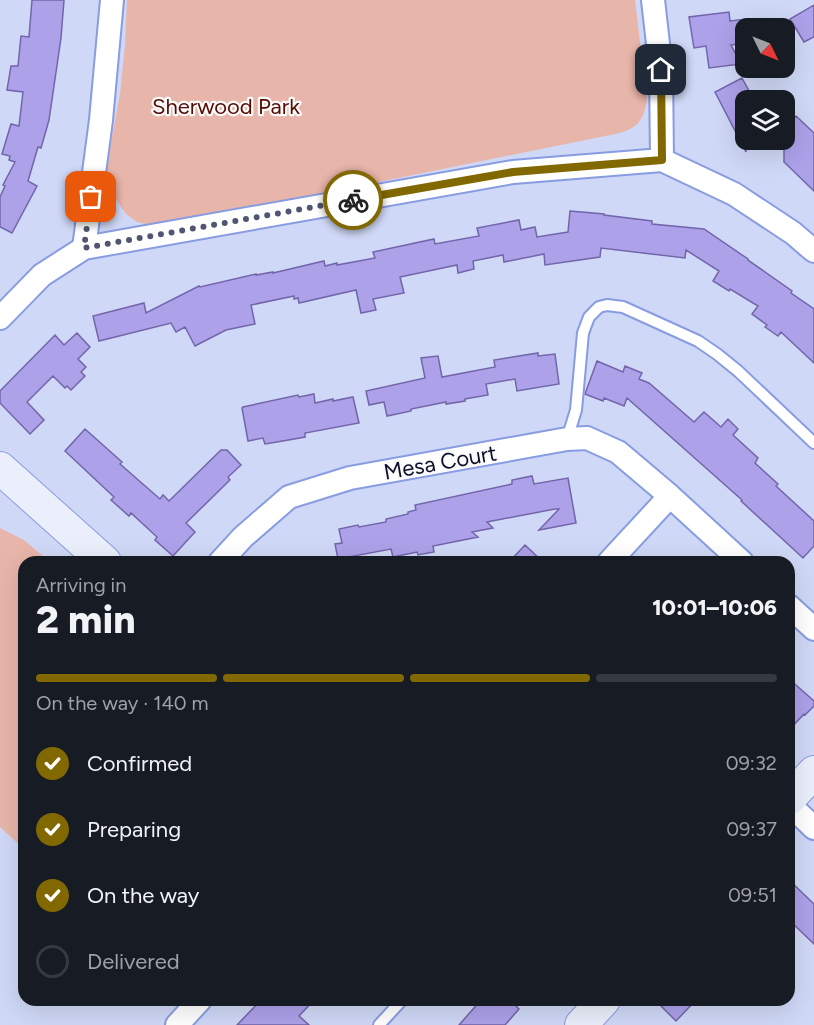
<!DOCTYPE html>
<meta charset="utf-8">
<style>
body{margin:0;font-family:Figtree,sans-serif;background:#242831;color:#f1f3f6;height:100vh;display:flex;flex-direction:column;font-size:22px;white-space:nowrap}
*{box-sizing:border-box;margin:0}
p{font-size:20px;color:#9ea1a6}
.icon{flex:none;width:33px;height:33px;fill:none;stroke:currentColor;stroke-width:2;stroke-linecap:round;stroke-linejoin:round}
.map{position:relative;flex:1;overflow:hidden}
.sheet{position:absolute;left:18px;top:556px;width:777px;height:450px;display:flex;flex-direction:column;background:#171b24;border-radius:18px;box-shadow:0 6px 24px #0002}
.sheet>*{flex:none}
.needle{width:39px;rotate:133deg}
.controls{position:absolute;left:735px;top:18px;display:grid;gap:12px}
.controls a{display:grid;place-items:center;width:60px;height:60px;border-radius:12px;background:#171b24;box-shadow:0 6px 24px #0002;font-size:30px}
.pin{position:absolute;display:grid;place-items:center;width:51px;height:51px;color:#fff;margin:-26px;border-radius:12px;box-shadow:0 3px 9px #0006}
.courier{position:absolute;display:grid;place-items:center;width:60px;height:60px;margin:-30px;border:4px solid #826800;border-radius:50%;background:#fff;color:#222;box-shadow:0 2px 8px #0007}
.headline em{font-style:normal;font-weight:800}
.headline div{display:flex;flex-direction:column-reverse}
.headline{display:flex;align-items:center;justify-content:space-between;height:102px;padding:0 18px}
h1{font-size:39px;font-weight:800;line-height:45px}
.bar{display:grid;grid-template-columns:repeat(4,1fr);gap:9px 6px;align-content:center;height:72px;padding:0 18px}
.bar i{height:8px;border-radius:4px;background:#363941}
.bar .current{background:#826800}
.bar p{grid-column:span 4}
ol{padding:0 18px;list-style:none}
li{display:flex;align-items:center;gap:18px;height:66px}
li p{margin-inline-start:auto}
li .icon{padding:6px;border-radius:50%;background:#826800;color:#fff;stroke-width:4}
li:last-child{color:#9ea1a6}
li i{width:33px;height:33px;border:3px solid #363941;border-radius:50%}
.map>svg:first-child{display:block}
.green{fill:#e8b5aa}
.building{fill:#ada1e9;stroke:#7265aa;stroke-width:1.5}
.lines{fill:none;stroke-linecap:round;stroke-linejoin:round}
.lane-casing{stroke:#889ce2;stroke-width:14}
.street-casing{stroke:#889ce2;stroke-width:26}
.secondary-casing{stroke:#889ce2;stroke-width:34}
.lane{stroke:#fff;stroke-width:10}
.street{stroke:#fff;stroke-width:22}
.secondary{stroke:#ebeffb;stroke-width:32}
.done{stroke:#4f5671;stroke-width:6;stroke-dasharray:0 10.8}
.route{stroke:#826800;stroke-width:8}
.labels{text-anchor:middle;stroke-width:4.5;stroke-linejoin:round;paint-order:stroke}
.park-label{font-size:22px;fill:#550c04;stroke:#fafafa}
.street-label{font-size:22px;fill:#0a1029;stroke:#fafafa}
</style>
<div class="map">
<svg width="814" height="1025" viewBox="0 0 814 1025">
<rect width="100%" height="100%" fill="#cfd8f6"/>
<path class="green" d="M 127,0 L 635,0 L 647,100 C 643,122 637,129 615,134 L 163,226 L 150,225 L 137,222 L 126,214 L 113,195 L 106,169 L 120,94 L 125,45 Z
M 0,528 L 24,540 L 50,562 L 24,562 L 24,849 L 0,827 Z"/>
<path class="building" d="M 32,0 L 64,0 L 61,38 L 49,120 L 41,148 L 38,147 L 28,181 L 37,186 L 12,233 L 0,227 L 0,197 L 5,186 L 3,185 L 15,162 L 9,160 L 10,156 L 2,154 L 11,124 L 19,126 L 23,92 L 7,90 L 11,66 L 18,66 L 21,36 L 29,37 Z
M 814,5 L 814,37 L 804,42 L 790,19 Z
M 729,12 L 730,21 L 746,19 L 746,43 L 731,45 L 741,64 L 709,68 L 706,46 L 694,48 L 689,17 Z
M 742,78 L 754,100 L 746,100 L 746,152 L 715,92 Z
M 796,116 L 814,133 L 814,191 L 784,162 L 784,129 Z
M 570,211 L 604,214 L 604,215 L 652,221 L 652,224 L 704,229 L 748,259 L 748,260 L 792,291 L 791,293 L 814,309 L 814,363 L 781,332 L 778,336 L 765,327 L 767,325 L 752,314 L 758,306 L 730,289 L 729,291 L 713,281 L 719,271 L 686,250 L 685,258 L 601,248 L 600,257 L 545,265 L 544,254 L 504,262 L 503,255 L 473,261 L 474,269 L 458,273 L 457,265 L 400,277 L 404,293 L 373,299 L 376,310 L 361,313 L 356,290 L 299,303 L 298,298 L 294,299 L 294,296 L 251,305 L 255,324 L 226,330 L 195,346 L 185,327 L 176,332 L 171,323 L 99,341 L 93,316 L 144,303 L 146,313 L 199,286 L 200,287 L 256,274 L 256,275 L 273,272 L 273,273 L 324,261 L 325,266 L 337,263 L 337,265 L 375,258 L 373,252 L 434,239 L 435,244 L 479,236 L 477,228 L 519,220 L 521,230 L 535,227 L 537,237 L 568,232 Z
M 77,333 L 90,347 L 78,359 L 86,367 L 81,372 L 85,376 L 71,390 L 67,386 L 65,388 L 53,376 L 27,402 L 44,420 L 30,434 L 0,403 L 0,391 L 55,335 L 64,345 Z
M 538,353 L 538,356 L 555,354 L 559,384 L 517,391 L 515,379 L 486,384 L 488,395 L 465,399 L 465,401 L 446,404 L 446,402 L 411,409 L 411,411 L 387,416 L 384,402 L 369,405 L 366,391 L 425,378 L 421,358 L 438,356 L 442,377 L 495,367 L 494,360 Z
M 597,361 L 623,372 L 625,366 L 642,373 L 639,379 L 649,383 L 694,422 L 704,412 L 721,427 L 728,419 L 738,429 L 733,435 L 758,458 L 755,463 L 778,484 L 776,486 L 814,521 L 814,546 L 803,558 L 741,501 L 742,500 L 627,398 L 624,406 L 604,398 L 603,401 L 585,394 Z
M 314,394 L 315,403 L 333,399 L 333,401 L 353,397 L 359,423 L 305,433 L 305,437 L 277,442 L 265,444 L 263,438 L 248,441 L 242,408 L 243,407 L 298,395 L 299,397 Z
M 85,429 L 122,462 L 120,464 L 160,499 L 163,495 L 169,501 L 221,450 L 227,450 L 241,465 L 228,477 L 230,480 L 186,523 L 195,532 L 173,556 L 155,540 L 157,537 L 131,513 L 129,516 L 111,500 L 114,497 L 65,451 Z
M 532,476 L 534,484 L 568,478 L 576,523 L 539,530 L 559,509 L 555,509 L 487,522 L 493,528 L 472,532 L 478,537 L 433,546 L 434,552 L 418,555 L 417,552 L 393,557 L 391,549 L 338,559 L 335,544 L 342,543 L 339,529 L 358,525 L 359,527 L 386,522 L 386,519 L 408,514 L 408,512 L 416,510 L 415,505 L 512,484 L 512,480 Z
M 525,545 L 543,562 L 509,562 Z
M 789,679 L 814,701 L 814,706 L 805,715 L 804,714 L 789,730 Z
M 789,880 L 814,904 L 814,944 L 789,920 Z
M 261,1000 L 314,1000 L 299,1016 L 309,1025 L 237,1025 Z
M 481,1000 L 510,1000 L 519,1009 L 505,1025 L 459,1025 Z
M 655,1000 L 696,1000 L 676,1021 Z"/>
<g class="lines">
<defs>
<path id="lane" d="M 567,439 L 576,410 L 583,333 L 589,317 L 599,307 L 607,305 L 623,307 L 698,341 L 717,354 L 738,371 L 814,443
M 379,1025 L 402,1000"/>
<path id="street" d="M 653,0 L 661,70 L 662,160
M 662,160 L 734,194 L 793,233 L 814,251
M 84,248 L 101,120 L 112,0
M 0,318 L 42,275 L 84,248 L 513,172 L 662,160
M 220,562 L 243,537 L 289,497 L 350,478 L 567,439 L 587,438 L 618,452 L 670,496 L 742,562
M 609,562 L 670,496
M 789,606 L 814,629
M 789,804 L 814,828
M 177,1025 L 200,1000"/>
<path id="secondary" d="M 0,468 L 105,562
M 789,799 L 814,772
M 581,1025 L 604,1000"/>
</defs>
<use href="#lane" class="lane-casing"/>
<use href="#street" class="street-casing"/>
<use href="#secondary" class="secondary-casing"/>
<use href="#lane" class="lane"/>
<use href="#street" class="street"/>
<use href="#secondary" class="secondary"/>
</g>
<g class="lines">
<path class="done" d="M 91,197 L 84,248 L 353,200"/>
<path class="route" d="M 353,200 L 513,172 L 662,160 L 661,70"/>
</g>
<g class="labels">
<g class="park-label">
<text x="226" y="114">Sherwood Park</text>
</g>
<g class="street-label">
<text transform="translate(440 462) rotate(-10)" y="8">Mesa Court</text>
</g>
</g>
</svg>
<div class="controls">
<a><svg class="needle" viewBox="-14 -14 28 28"><path d="M0-13l5 13h-10z" fill="#e53935"/><path d="M0 13l5-13h-10z" fill="#9ea1a6"/></svg></a>
<a><svg class="icon" aria-label="layers" viewBox="0 0 24 24"><path d="M12 4l9 5-9 5-9-5zM3 14l9 5 9-5"/></svg></a>
</div>
<div class="pin" style="left:91px;top:197px;background:#ea580c"><svg class="icon" aria-label="bag" viewBox="0 0 24 24"><path d="M5 8h14l-1 12H6zM9 8a3 3 0 0 1 6 0"/></svg></div>
<div class="pin" style="left:661px;top:70px;background:#1f2937"><svg class="icon" aria-label="home" viewBox="0 0 24 24"><path d="M3 11l9-7 9 7M6 9v11h12V9"/></svg></div>
<div class="courier" style="left:353px;top:200px"><svg class="icon" aria-label="bike" viewBox="0 0 24 24"><circle cx="6" cy="16" r="4"/><circle cx="18" cy="16" r="4"/><path d="M6 16l4-8h5l3 8M10 8l3 8H6M13 5h3"/></svg></div>
<section class="sheet">
<div class="headline"><div><h1>2 min</h1><p>Arriving in</p></div><em>10:01–10:06</em></div>
<div class="bar"><i class="current"></i><i class="current"></i><i class="current"></i><i></i><p>On the way · 140 m</p></div>
<ol>
<li><svg class="icon" aria-label="check" viewBox="0 0 24 24"><path d="M5 12l5 5 9-10"/></svg>Confirmed<p>09:32</p></li>
<li><svg class="icon" aria-label="check" viewBox="0 0 24 24"><path d="M5 12l5 5 9-10"/></svg>Preparing<p>09:37</p></li>
<li><svg class="icon" aria-label="check" viewBox="0 0 24 24"><path d="M5 12l5 5 9-10"/></svg>On the way<p>09:51</p></li>
<li><i></i>Delivered</li>
</ol>
</section>
</div>
